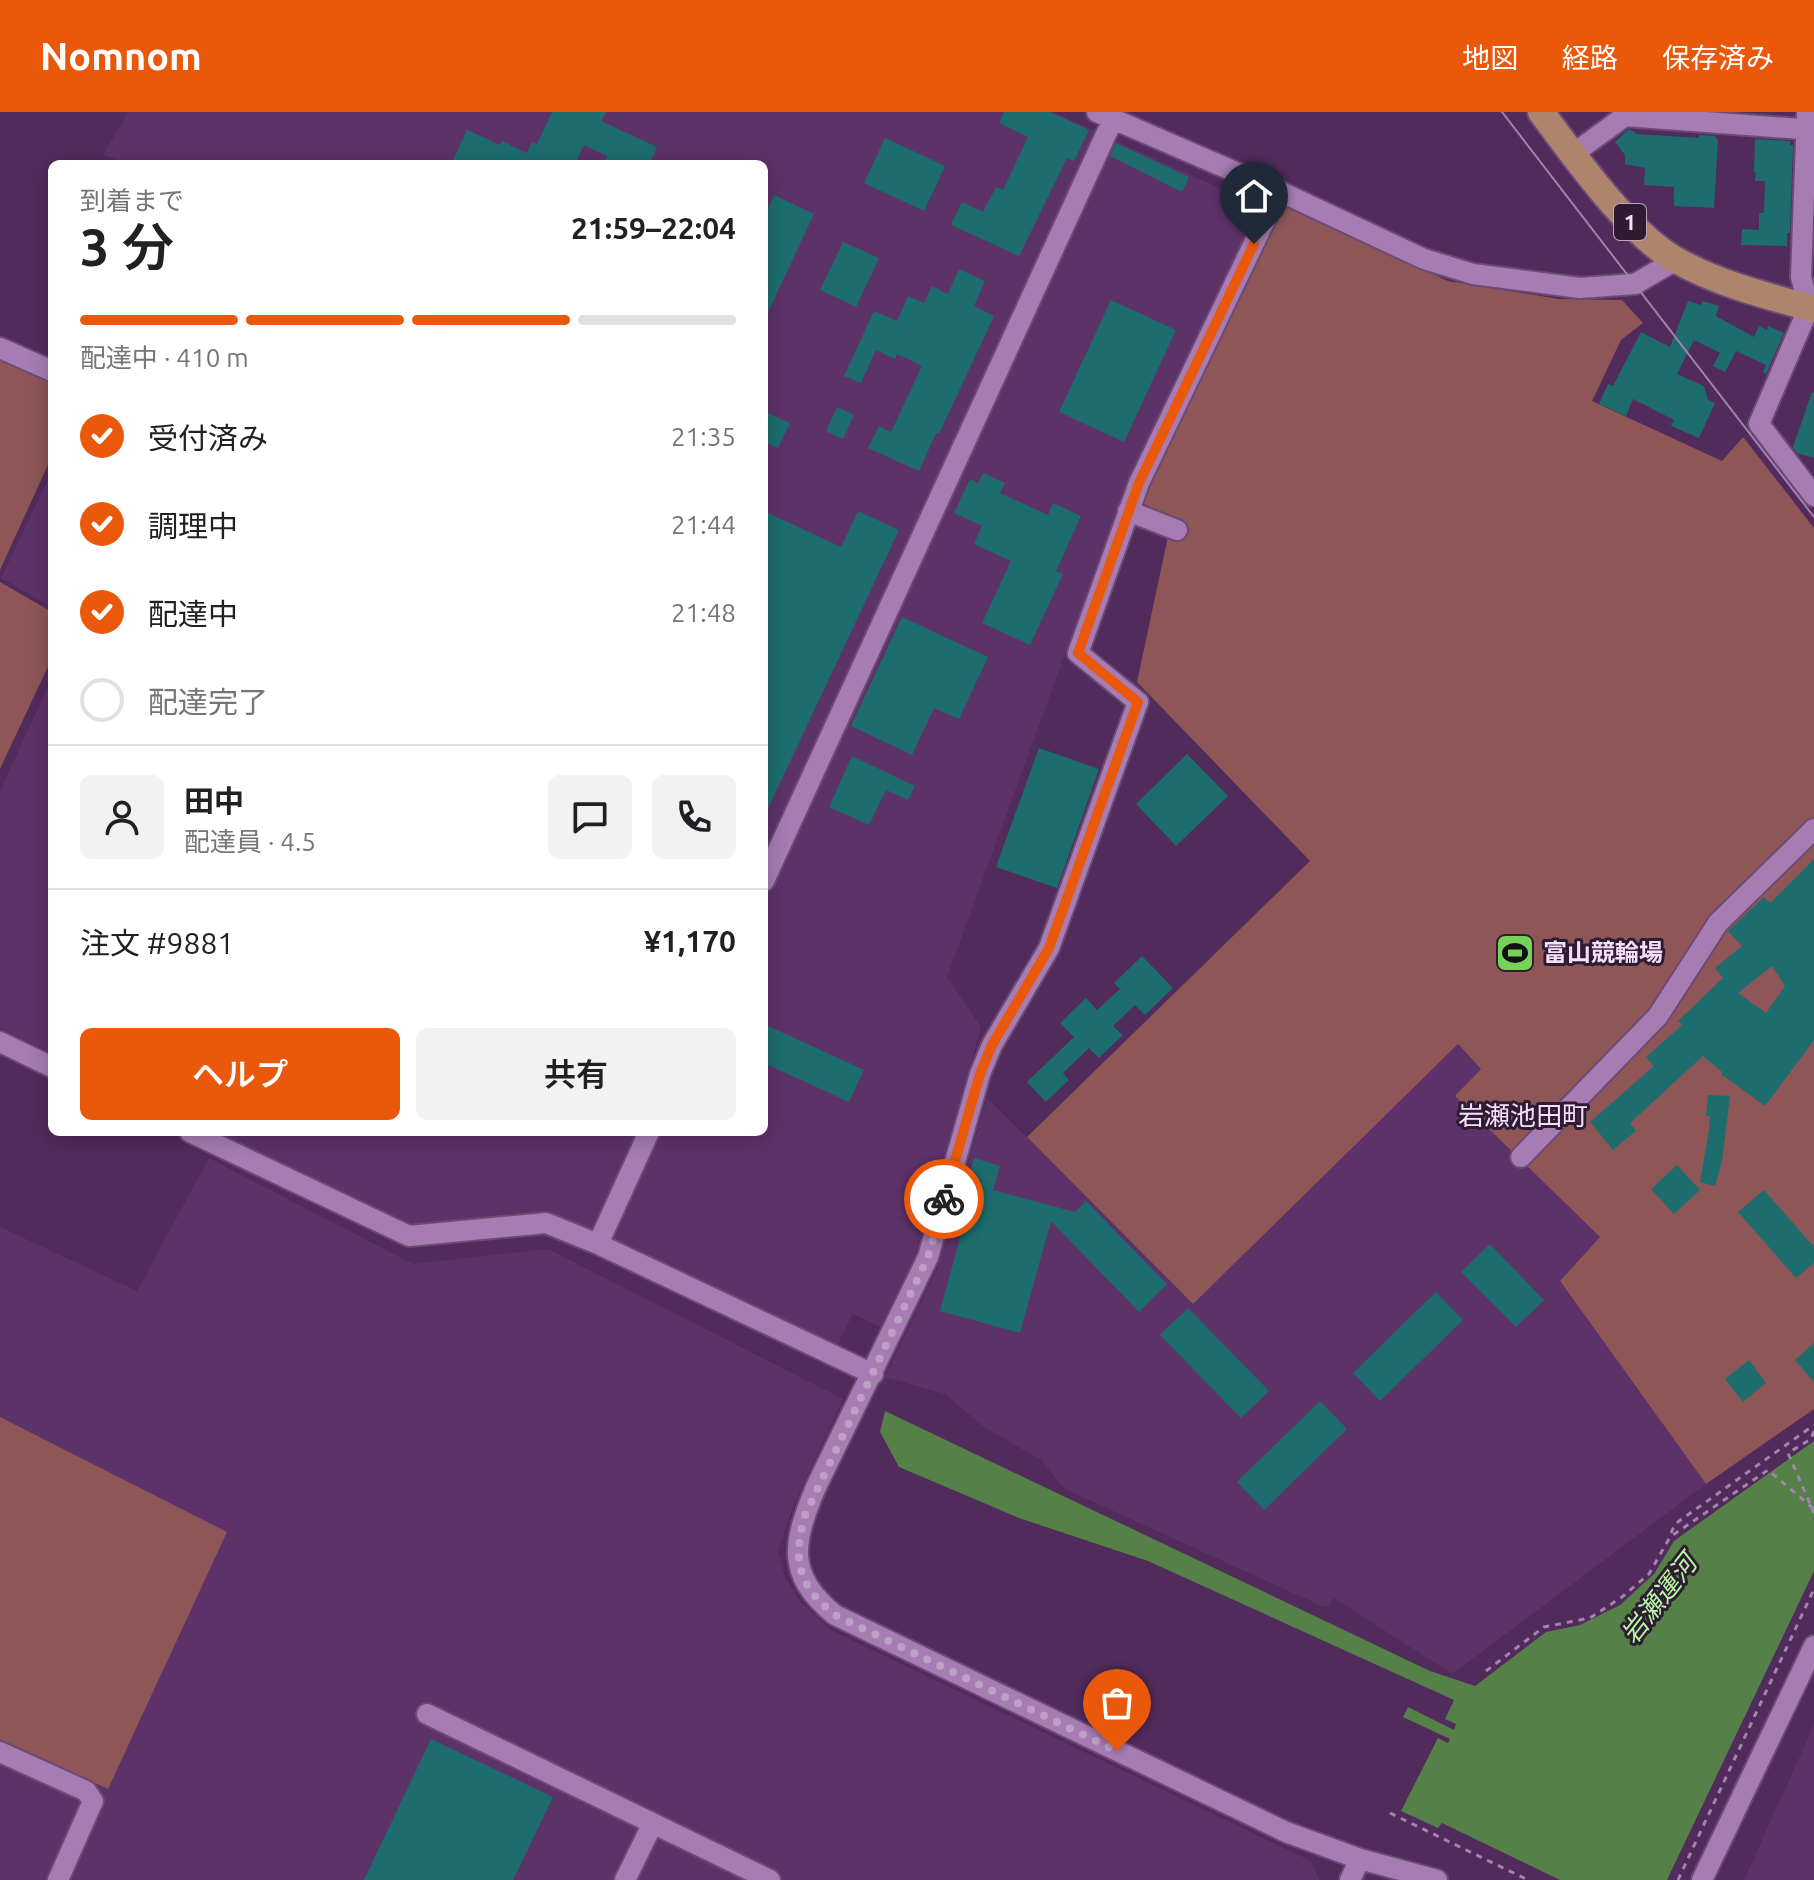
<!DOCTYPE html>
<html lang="ja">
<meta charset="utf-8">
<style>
body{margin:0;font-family:Ubuntu,"Noto Sans JP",sans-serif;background:#f2f2f2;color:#202124;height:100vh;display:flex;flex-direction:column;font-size:30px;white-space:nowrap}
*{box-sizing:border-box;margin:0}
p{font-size:26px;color:#757577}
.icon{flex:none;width:44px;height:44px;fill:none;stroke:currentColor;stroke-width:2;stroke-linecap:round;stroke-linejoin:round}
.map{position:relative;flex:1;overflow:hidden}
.side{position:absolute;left:48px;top:48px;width:720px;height:976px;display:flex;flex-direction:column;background:#fff;border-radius:12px;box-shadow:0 4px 20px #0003}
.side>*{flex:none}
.pin{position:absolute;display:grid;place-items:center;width:68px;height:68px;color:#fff;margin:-82px -34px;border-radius:50% 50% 50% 0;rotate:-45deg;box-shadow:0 0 8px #0007}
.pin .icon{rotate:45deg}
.courier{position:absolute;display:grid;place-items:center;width:80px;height:80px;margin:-40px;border:6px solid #ea580c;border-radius:50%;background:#fff;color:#222;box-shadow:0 2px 10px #0007}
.summary em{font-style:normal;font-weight:600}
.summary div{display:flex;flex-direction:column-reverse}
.summary{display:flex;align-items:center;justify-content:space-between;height:136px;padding:0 32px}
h1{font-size:52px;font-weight:600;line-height:60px}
.bar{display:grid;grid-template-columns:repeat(4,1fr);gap:12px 8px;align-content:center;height:96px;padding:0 32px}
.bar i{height:10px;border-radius:6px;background:#e0e0e0}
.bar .current{background:#ea580c}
.bar p{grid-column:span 4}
.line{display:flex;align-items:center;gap:20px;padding:0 32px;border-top:2px solid #e0e0e0}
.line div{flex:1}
.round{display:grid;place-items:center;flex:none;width:84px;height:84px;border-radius:12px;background:#f2f2f2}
ol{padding:0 32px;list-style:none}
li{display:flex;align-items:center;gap:24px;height:88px}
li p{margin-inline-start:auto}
li .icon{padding:8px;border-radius:50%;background:#ea580c;color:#fff;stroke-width:4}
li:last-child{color:#757577}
li i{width:44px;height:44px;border:4px solid #e0e0e0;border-radius:50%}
.primary-button{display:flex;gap:16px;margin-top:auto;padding:16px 32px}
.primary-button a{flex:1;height:92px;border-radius:12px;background:#ea580c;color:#fff;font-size:32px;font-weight:600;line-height:92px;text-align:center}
.primary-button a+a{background:#f2f2f2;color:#202124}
header{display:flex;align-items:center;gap:48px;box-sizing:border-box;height:112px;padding:0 40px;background:#ea580c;color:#fff}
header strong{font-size:38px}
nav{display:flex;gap:44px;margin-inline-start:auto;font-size:28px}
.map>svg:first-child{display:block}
.built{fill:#5d3269}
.green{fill:#8e5657}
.water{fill:#558048}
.building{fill:#1d6d6f;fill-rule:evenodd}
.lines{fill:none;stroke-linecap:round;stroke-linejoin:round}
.minor-casing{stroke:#6c4a75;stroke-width:24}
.major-casing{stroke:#6c4a75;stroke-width:30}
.path{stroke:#a384ac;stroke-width:3;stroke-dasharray:6 6;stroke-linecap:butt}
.minor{stroke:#a67cb2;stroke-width:20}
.major{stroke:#ae846d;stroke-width:26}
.tram{stroke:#a182aa;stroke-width:2}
.done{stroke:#bca0c5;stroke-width:8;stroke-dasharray:0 14.4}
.route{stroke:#ea580c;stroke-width:10}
.labels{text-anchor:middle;stroke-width:6;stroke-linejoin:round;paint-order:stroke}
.shield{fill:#2d1c32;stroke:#baa4c0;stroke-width:2}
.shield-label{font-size:22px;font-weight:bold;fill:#f6dffd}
.poi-label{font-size:24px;font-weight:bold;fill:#f6dffd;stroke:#2d1c32;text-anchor:start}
.neighbourhood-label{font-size:26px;fill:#f6dffd;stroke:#2d1c32}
.water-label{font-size:26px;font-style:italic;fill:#b7f6a4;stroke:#2d1c32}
</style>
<header>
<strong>Nomnom</strong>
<nav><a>地図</a><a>経路</a><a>保存済み</a></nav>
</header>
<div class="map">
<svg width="1814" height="1768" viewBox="0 0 1814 1768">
<rect width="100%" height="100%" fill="#512b5c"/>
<path class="built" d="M 128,0 L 1053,0 L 1263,96 L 1117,400 L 947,865 L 981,915 L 914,1147 L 880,1215 L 853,1202 L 836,1235 L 550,1102 L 409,1112 L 217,1020 L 764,1020 L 764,52 L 131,52 L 103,43 Z
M 52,359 L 52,495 L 1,466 Z
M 52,566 L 52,941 L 0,916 L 0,679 Z
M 1458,932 L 1481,957 L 1456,985 L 1600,1125 L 1560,1170 L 1706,1372 L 1452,1562 L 1334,1486 L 1326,1496 L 1065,1377 L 1041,1348 L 984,1315 L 945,1282 L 885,1265 L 937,1157 L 987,986 L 1193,1191 Z
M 209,1046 L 413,1152 L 548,1137 L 843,1287 L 794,1392 L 778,1438 L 785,1465 L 802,1492 L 831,1518 L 1311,1749 L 1319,1768 L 0,1768 L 0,1115 L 137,1179 Z
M 1814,1613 L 1814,1768 L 1744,1768 Z"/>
<path class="green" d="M 1283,93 L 1448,169 L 1559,187 L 1622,188 L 1643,211 L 1621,228 L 1592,289 L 1722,349 L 1743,325 L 1814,416 L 1814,1297 L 1706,1372 L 1560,1169 L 1600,1125 L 1455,984 L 1481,957 L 1458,932 L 1193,1192 L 1027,1025 L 1310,749 L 1137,570 L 1172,406 L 1138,389 Z
M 0,242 L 52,265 L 52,344 L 0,458 Z
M 0,470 L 52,500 L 52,546 L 0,657 Z
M 0,1305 L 227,1420 L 108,1677 L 0,1627 Z"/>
<path class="water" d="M 885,1299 L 1430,1559 L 1475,1574 L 1546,1520 L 1580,1513 L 1620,1493 L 1654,1462 L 1674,1429 L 1814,1329 L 1814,1459 L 1667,1768 L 1560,1768 L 1442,1711 L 1438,1716 L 1401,1699 L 1438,1626 L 1448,1631 L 1450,1627 L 1403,1605 L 1408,1595 L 1454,1618 L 1456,1612 L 1445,1607 L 1454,1588 L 1148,1449 L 1019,1406 L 899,1355 L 880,1320 Z"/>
<path class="building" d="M 552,0 L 606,0 L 601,9 L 657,35 L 649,52 L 604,52 L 607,44 L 584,33 L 575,52 L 463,52 L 453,48 L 467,18 L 500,33 L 502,29 L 527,41 L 532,30 L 537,32 Z
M 1004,0 L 1050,0 L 1089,18 L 1074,49 L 1067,46 L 1019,144 L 951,113 L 962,90 L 983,100 L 996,75 L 1003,78 L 1028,25 L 999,11 Z
M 1629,17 L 1637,22 L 1699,26 L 1699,23 L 1716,24 L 1716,27 L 1718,27 L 1714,96 L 1674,94 L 1674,75 L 1644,73 L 1645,56 L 1625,52 L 1625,43 L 1615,30 Z
M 885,26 L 945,54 L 924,99 L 864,71 Z
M 1755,27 L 1790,29 L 1790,33 L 1793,33 L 1790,121 L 1787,121 L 1787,134 L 1741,133 L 1742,117 L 1759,118 L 1759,101 L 1764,101 L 1765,69 L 1755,69 L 1756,60 L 1754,60 Z
M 1116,31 L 1189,65 L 1182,80 L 1110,44 Z
M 774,83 L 814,102 L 764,209 L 764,105 Z
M 843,130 L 879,146 L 856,195 L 820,178 Z
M 959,157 L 985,169 L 974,194 L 994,204 L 939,322 L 936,321 L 919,359 L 868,336 L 879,314 L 891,320 L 922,254 L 897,242 L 895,247 L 876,238 L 861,271 L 844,264 L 874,199 L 897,209 L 908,184 L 924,191 L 932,174 L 948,182 Z
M 1111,188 L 1176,218 L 1124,330 L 1059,300 Z
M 1688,189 L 1701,193 L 1703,189 L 1719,194 L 1716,204 L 1754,225 L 1759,214 L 1767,218 L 1768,214 L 1784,221 L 1766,262 L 1763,260 L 1766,253 L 1736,239 L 1725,260 L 1713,254 L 1720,241 L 1694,228 L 1677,262 L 1704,274 L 1708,288 L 1715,291 L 1699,326 L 1671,314 L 1674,308 L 1633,287 L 1626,304 L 1599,292 L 1608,272 L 1613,274 L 1641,220 L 1670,235 Z
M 1812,280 L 1814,281 L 1814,346 L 1797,341 L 1793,335 Z
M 837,295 L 854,303 L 843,327 L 826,319 Z
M 764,299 L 790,311 L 778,336 L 764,330 Z
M 983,361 L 1005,371 L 1000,381 L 1048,403 L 1053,391 L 1081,404 L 1056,459 L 1063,462 L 1030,533 L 982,511 L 1011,449 L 974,432 L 982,414 L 954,401 L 970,367 L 978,371 Z
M 764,399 L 841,435 L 858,399 L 899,418 L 764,705 Z
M 902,505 L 988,545 L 959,607 L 934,596 L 912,643 L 851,614 Z
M 1039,636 L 1099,657 L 1057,776 L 996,755 Z
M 1187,642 L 1228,684 L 1176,734 L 1136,692 Z
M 852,644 L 915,674 L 908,688 L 886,678 L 869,713 L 829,695 Z
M 1814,747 L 1814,928 L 1765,994 L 1721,962 L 1722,960 L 1703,944 L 1630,1011 L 1636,1019 L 1613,1038 L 1590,1010 L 1654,954 L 1646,945 L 1682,913 L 1678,909 L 1723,866 L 1715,856 L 1742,834 L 1728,819 L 1764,785 L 1770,791 ZM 1772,854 L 1785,874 L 1766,901 L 1738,881 Z
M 1142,844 L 1173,876 L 1145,903 L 1135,893 L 1113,914 L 1123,923 L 1099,946 L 1089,936 L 1063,961 L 1069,968 L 1046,990 L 1027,970 L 1074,925 L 1060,911 L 1086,886 L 1097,898 L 1120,877 L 1114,871 Z
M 764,912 L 864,958 L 849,990 L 764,951 Z
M 1708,983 L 1730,984 L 1722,1049 L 1715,1074 L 1700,1070 L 1709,1018 L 1710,1004 L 1706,1004 Z
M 974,1046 L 1000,1054 L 993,1078 L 1075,1100 L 1086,1089 L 1167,1172 L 1139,1200 L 1051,1109 L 1020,1221 L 940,1199 L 974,1075 L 967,1073 Z
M 1677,1053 L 1700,1078 L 1674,1102 L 1651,1077 Z
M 1764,1078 L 1814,1135 L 1814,1151 L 1796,1166 L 1738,1100 Z
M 1490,1132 L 1544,1188 L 1516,1215 L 1461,1160 Z
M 1436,1180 L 1463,1208 L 1380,1289 L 1353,1261 Z
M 1188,1196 L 1269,1279 L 1241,1306 L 1160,1223 Z
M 1814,1231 L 1814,1270 L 1795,1248 Z
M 1749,1248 L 1766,1271 L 1743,1290 L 1725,1267 Z
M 1320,1289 L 1347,1317 L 1264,1398 L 1237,1370 Z
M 431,1627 L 553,1685 L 513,1768 L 364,1768 Z"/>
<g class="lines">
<defs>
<path id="minor" d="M 1097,0 L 1279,79 L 1424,147 L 1473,162 L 1580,176 L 1635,172 L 1676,148
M 1807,0 L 1801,165 L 1809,195
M 1573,42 L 1625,4 L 1814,18
M 1279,79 L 1139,371 L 1078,541 L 1138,590 L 1049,836 L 992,933 L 980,962 L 928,1145 L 816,1375 C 793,1430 785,1462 835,1503 L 1286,1720 L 1360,1747 L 1437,1768
M 1814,190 L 1809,195 L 1759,312 L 1814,384
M 0,236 L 52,259
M 1128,399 L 1177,418
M 764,769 L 1113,7
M 0,930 L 52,955
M 190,1020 L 409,1124 L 546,1111 L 598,1132 L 873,1262
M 1521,1045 L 1658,904 L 1718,811 L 1814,717
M 598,1132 L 649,1020
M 427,1602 L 770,1768
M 0,1640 L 86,1679 L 93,1689 L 58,1768
M 625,1768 L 652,1713
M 1350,1768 L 1360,1747
M 1702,1768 L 1814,1534"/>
<path id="major" d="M 1541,0 C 1575,45 1628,121 1676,148 C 1718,172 1768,184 1814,197"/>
</defs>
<use href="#minor" class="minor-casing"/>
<use href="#major" class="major-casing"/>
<path class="path" d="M 1814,1319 L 1811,1327 L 1788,1341 L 1814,1401
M 1671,1421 L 1675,1412 L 1814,1313
M 1486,1559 L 1544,1515 L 1590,1506 L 1622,1485 L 1649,1462 L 1670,1425 L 1768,1358 L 1814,1397
M 1390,1701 L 1528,1768
M 1678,1768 L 1814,1477"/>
<use href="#minor" class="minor"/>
<use href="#major" class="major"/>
<path class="tram" d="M 1502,0 L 1814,405"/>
</g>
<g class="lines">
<path class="done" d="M 944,1087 L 928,1145 L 804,1405 C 793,1451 798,1473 835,1503 L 1117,1639"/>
<path class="route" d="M 944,1087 L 980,962 L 992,933 L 1049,836 L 1138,590 L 1078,541 L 1139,371 L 1254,132"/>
</g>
<defs>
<symbol id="stadium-square" viewBox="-11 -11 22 22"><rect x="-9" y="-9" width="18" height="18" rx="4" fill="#77d259" stroke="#2d1c32"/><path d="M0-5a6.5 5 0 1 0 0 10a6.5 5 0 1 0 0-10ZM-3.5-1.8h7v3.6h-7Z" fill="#111"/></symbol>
</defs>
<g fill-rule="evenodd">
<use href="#stadium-square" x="1493" y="819" width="44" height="44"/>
</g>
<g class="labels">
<rect class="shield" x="1614" y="92" width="32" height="36" rx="6"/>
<g class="shield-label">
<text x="1630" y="118">1</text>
</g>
<g class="poi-label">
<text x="1543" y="849">富山競輪場</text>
</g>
<g class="neighbourhood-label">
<text x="1523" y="1013">岩瀬池田町</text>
</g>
<g class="water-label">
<text transform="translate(1659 1487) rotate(-52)" y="9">岩瀬運河</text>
</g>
</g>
</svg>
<div class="pin" style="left:1117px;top:1639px;background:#ea580c"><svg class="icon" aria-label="bag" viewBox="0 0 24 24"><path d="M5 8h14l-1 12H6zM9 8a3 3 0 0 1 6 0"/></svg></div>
<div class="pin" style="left:1254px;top:132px;background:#1f2937"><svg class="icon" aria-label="home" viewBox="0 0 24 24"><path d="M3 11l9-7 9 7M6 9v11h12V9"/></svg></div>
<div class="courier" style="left:944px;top:1087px"><svg class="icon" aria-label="bike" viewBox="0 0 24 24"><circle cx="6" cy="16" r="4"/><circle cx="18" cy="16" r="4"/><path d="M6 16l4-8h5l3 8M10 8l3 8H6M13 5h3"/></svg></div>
<section class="side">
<div class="summary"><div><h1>3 分</h1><p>到着まで</p></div><em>21:59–22:04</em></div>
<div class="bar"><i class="current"></i><i class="current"></i><i class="current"></i><i></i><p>配達中 · 410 m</p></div>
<ol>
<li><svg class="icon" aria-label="check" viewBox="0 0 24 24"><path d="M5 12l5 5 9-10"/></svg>受付済み<p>21:35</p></li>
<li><svg class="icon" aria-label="check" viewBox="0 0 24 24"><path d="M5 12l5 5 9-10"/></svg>調理中<p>21:44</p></li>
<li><svg class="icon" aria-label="check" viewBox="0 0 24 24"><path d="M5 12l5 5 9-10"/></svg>配達中<p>21:48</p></li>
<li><i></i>配達完了</li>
</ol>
<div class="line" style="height:144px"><a class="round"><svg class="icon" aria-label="person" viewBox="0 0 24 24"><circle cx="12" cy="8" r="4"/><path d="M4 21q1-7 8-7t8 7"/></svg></a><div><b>田中</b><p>配達員 · 4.5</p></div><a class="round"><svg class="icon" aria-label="chat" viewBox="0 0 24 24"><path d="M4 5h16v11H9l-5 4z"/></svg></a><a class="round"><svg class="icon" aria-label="phone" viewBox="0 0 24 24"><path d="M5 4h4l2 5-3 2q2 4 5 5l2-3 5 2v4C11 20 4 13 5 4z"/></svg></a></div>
<div class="line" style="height:104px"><div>注文 #9881</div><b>¥1,170</b></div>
<div class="primary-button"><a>ヘルプ</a><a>共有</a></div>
</section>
</div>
